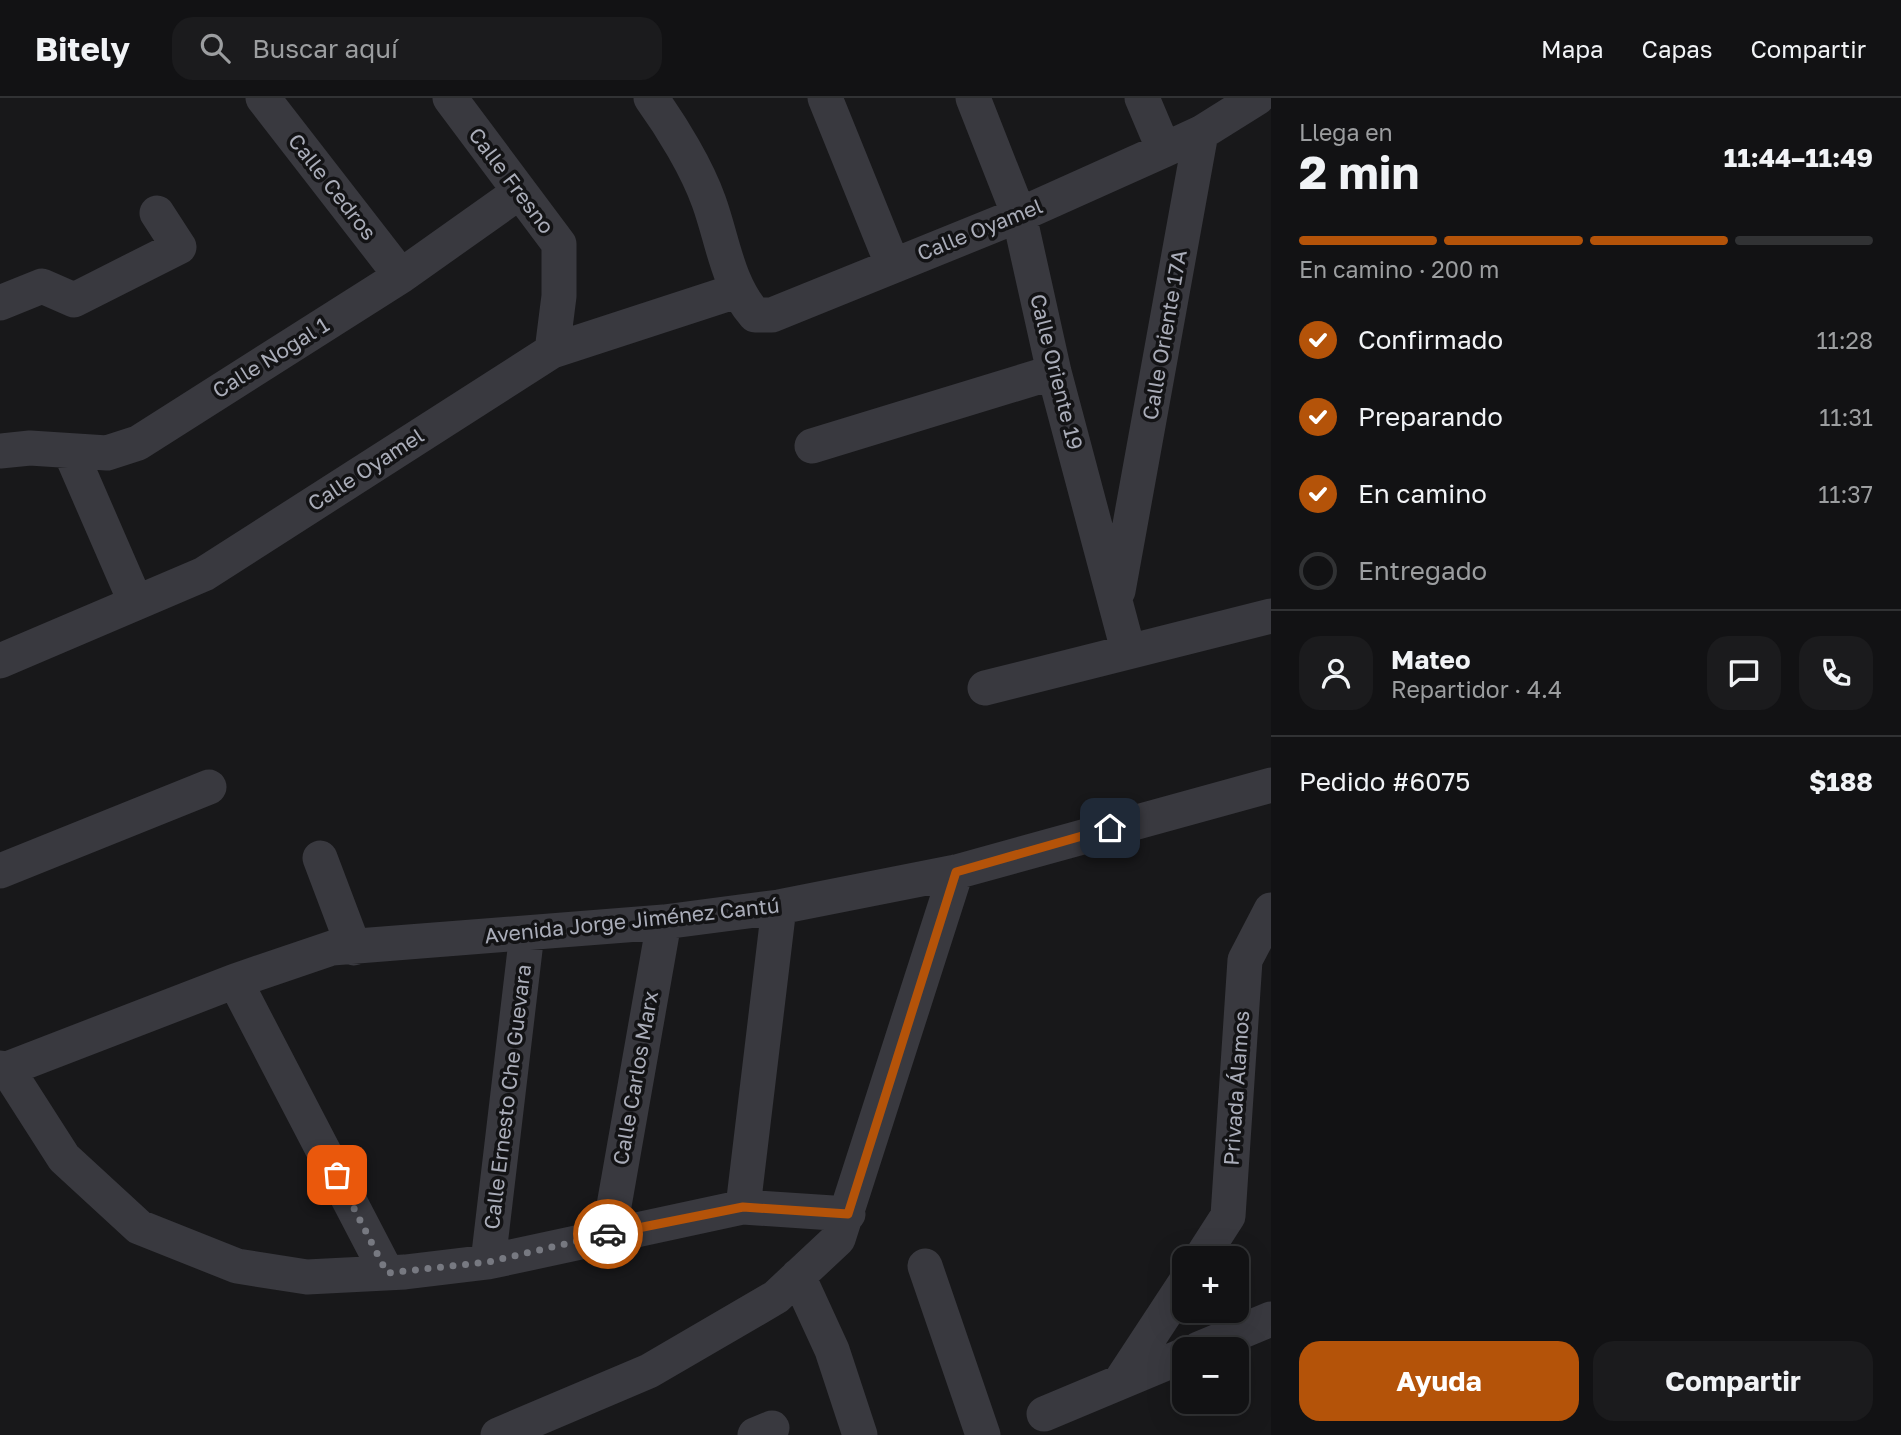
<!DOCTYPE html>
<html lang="es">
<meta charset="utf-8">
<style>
body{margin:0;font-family:"Golos Text",sans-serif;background:#1b1b1d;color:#f1f3f6;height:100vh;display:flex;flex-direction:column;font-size:26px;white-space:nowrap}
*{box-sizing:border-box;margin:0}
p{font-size:23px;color:#9c9ea0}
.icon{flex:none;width:38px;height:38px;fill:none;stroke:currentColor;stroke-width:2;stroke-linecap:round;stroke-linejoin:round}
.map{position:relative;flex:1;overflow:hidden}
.drawer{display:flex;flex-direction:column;background:#121214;width:630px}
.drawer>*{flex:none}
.controls{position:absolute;left:1172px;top:1148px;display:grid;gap:14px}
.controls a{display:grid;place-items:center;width:77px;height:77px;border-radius:14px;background:#121214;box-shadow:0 7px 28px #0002,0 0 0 2px #313234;font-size:35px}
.pin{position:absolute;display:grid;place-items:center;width:60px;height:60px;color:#fff;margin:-30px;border-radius:14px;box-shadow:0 4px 10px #0006}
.courier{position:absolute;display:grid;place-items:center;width:70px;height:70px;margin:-35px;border:5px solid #b45309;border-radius:50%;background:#fff;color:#222;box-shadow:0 2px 9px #0007}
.overview em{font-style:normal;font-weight:700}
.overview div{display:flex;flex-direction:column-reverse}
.overview{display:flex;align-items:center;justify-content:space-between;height:119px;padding:0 28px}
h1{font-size:46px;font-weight:700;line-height:52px}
.bar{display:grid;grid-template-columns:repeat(4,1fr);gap:10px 7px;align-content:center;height:84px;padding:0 28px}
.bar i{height:9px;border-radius:5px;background:#313234}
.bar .on{background:#b45309}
.bar p{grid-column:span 4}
.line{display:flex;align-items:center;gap:18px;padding:0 28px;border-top:2px solid #313234}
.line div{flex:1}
.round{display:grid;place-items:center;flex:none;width:74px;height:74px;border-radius:21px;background:#1b1b1d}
ol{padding:0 28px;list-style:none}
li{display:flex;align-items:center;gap:21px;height:77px}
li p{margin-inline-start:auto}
li .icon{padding:7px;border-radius:50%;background:#b45309;color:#fff;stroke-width:4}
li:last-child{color:#9c9ea0}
li i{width:38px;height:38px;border:4px solid #313234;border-radius:50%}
.primary-button{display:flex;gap:14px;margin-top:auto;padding:14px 28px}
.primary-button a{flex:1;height:80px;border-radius:21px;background:#b45309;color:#fff;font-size:28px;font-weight:700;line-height:80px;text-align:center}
.primary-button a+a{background:#1b1b1d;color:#f1f3f6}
header{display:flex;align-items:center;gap:42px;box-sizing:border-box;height:98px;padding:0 35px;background:#121214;border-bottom:2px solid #313234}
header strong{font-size:33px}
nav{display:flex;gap:38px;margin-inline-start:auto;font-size:24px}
.search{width:490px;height:63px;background:#1b1b1d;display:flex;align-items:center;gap:18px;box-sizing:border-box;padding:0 24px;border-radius:21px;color:#9c9ea0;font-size:26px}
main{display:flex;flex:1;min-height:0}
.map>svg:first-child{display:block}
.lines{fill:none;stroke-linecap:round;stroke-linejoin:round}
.minor{stroke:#39393f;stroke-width:35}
.done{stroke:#777981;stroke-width:7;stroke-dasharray:0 12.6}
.route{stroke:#b45309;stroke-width:9}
.labels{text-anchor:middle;stroke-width:7;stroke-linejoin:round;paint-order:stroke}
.street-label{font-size:21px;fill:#aaadb9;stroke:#131315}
</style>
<header>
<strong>Bitely</strong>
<div class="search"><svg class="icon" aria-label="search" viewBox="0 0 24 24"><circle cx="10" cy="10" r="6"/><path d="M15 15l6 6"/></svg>Buscar aquí</div>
<nav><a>Mapa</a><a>Capas</a><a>Compartir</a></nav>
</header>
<main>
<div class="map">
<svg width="1271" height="1337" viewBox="0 0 1271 1337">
<rect width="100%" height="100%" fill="#18181a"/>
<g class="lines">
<path class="minor" d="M 263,0 L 401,178
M 450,0 L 559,146 L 559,198 L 552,253
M 651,0 C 672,29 697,70 709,104 C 723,143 727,185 755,217 L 772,217 L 1019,117 L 1164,52 L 1201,35 L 1257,0
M 825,0 L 893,168
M 973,0 L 1019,117 L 1054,274 L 1128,552
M 1142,0 L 1164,52
M 0,205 L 42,188 L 74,202 L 179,149 L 157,115
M 812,348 L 1054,274
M 0,353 L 30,350 L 107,355 L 138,345 L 401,178 L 518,95
M 70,353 L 136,505
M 1118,493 L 1201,35
M 0,563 L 204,476 L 552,253 L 736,193
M 985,590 L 1271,518
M 320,760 L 354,850
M 0,773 L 209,689
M 235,883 L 387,1175
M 0,970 L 7,971 L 235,883 L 332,850 L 664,824 L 779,809 L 956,774 L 1271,687
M 7,971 L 64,1060 L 139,1129 L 237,1168 L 307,1179 L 405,1174 L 488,1164 L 743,1109 L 848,1116
M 743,1109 L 779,809
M 609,1136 L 664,824
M 1201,1160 L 1228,1118 L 1245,862 L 1271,812
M 488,1164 L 527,835
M 925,1168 L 983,1337
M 798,1178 L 832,1252 L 860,1337
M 1199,1251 L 1271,1221
M 1120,1284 L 1185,1185
M 1044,1316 L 1185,1257
M 498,1337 L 649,1273 L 776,1199 L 838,1141 L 956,774
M 755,1337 L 772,1330"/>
</g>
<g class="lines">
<path class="done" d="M 337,1077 L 387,1175 L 488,1164 L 608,1136"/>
<path class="route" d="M 608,1136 L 743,1109 L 848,1116 L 956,774 L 1110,730"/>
</g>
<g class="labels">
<g class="street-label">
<text transform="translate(511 83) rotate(53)" y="7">Calle Fresno</text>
<text transform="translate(332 89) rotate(52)" y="7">Calle Cedros</text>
<text transform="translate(980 132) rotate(-22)" y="7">Calle Oyamel</text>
<text transform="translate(1165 237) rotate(-80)" y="7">Calle Oriente 17A</text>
<text transform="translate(271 260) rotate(-32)" y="7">Calle Nogal 1</text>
<text transform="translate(1056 274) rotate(76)" y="7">Calle Oriente 19</text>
<text transform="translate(366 372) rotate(-33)" y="7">Calle Oyamel</text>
<text transform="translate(632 823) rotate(-6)" y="7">Avenida Jorge Jiménez Cantú</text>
<text transform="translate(636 980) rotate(-80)" y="7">Calle Carlos Marx</text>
<text transform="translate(1237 990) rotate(-86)" y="7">Privada Álamos</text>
<text transform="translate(508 999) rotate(-83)" y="7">Calle Ernesto Che Guevara</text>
</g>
</g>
</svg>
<div class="controls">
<a>+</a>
<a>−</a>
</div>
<div class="pin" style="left:337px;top:1077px;background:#ea580c"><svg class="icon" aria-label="bag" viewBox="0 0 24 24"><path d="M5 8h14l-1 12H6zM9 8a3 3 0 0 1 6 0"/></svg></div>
<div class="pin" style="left:1110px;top:730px;background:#1f2937"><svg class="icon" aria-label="home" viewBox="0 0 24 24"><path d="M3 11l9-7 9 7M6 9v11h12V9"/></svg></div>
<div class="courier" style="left:608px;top:1136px"><svg class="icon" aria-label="car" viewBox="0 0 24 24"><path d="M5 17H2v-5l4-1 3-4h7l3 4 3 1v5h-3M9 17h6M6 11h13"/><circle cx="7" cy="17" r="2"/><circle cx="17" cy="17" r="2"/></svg></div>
</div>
<section class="drawer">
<div class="overview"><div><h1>2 min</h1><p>Llega en</p></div><em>11:44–11:49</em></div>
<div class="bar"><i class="on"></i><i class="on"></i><i class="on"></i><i></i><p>En camino · 200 m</p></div>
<ol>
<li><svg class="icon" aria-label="check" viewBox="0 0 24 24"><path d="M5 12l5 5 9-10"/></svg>Confirmado<p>11:28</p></li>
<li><svg class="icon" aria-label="check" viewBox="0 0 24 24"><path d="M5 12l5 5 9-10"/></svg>Preparando<p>11:31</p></li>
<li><svg class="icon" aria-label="check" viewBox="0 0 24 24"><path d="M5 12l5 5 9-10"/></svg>En camino<p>11:37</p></li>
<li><i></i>Entregado</li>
</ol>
<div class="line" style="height:126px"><a class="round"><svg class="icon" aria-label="person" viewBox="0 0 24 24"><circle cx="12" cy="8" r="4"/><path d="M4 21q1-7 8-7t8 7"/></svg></a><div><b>Mateo</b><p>Repartidor · 4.4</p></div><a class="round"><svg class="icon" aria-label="chat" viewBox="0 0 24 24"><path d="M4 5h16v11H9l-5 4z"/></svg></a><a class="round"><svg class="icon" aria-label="phone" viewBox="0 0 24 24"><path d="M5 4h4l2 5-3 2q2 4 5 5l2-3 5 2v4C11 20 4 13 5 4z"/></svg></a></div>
<div class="line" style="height:91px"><div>Pedido #6075</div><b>$188</b></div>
<div class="primary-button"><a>Ayuda</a><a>Compartir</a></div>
</section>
</main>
